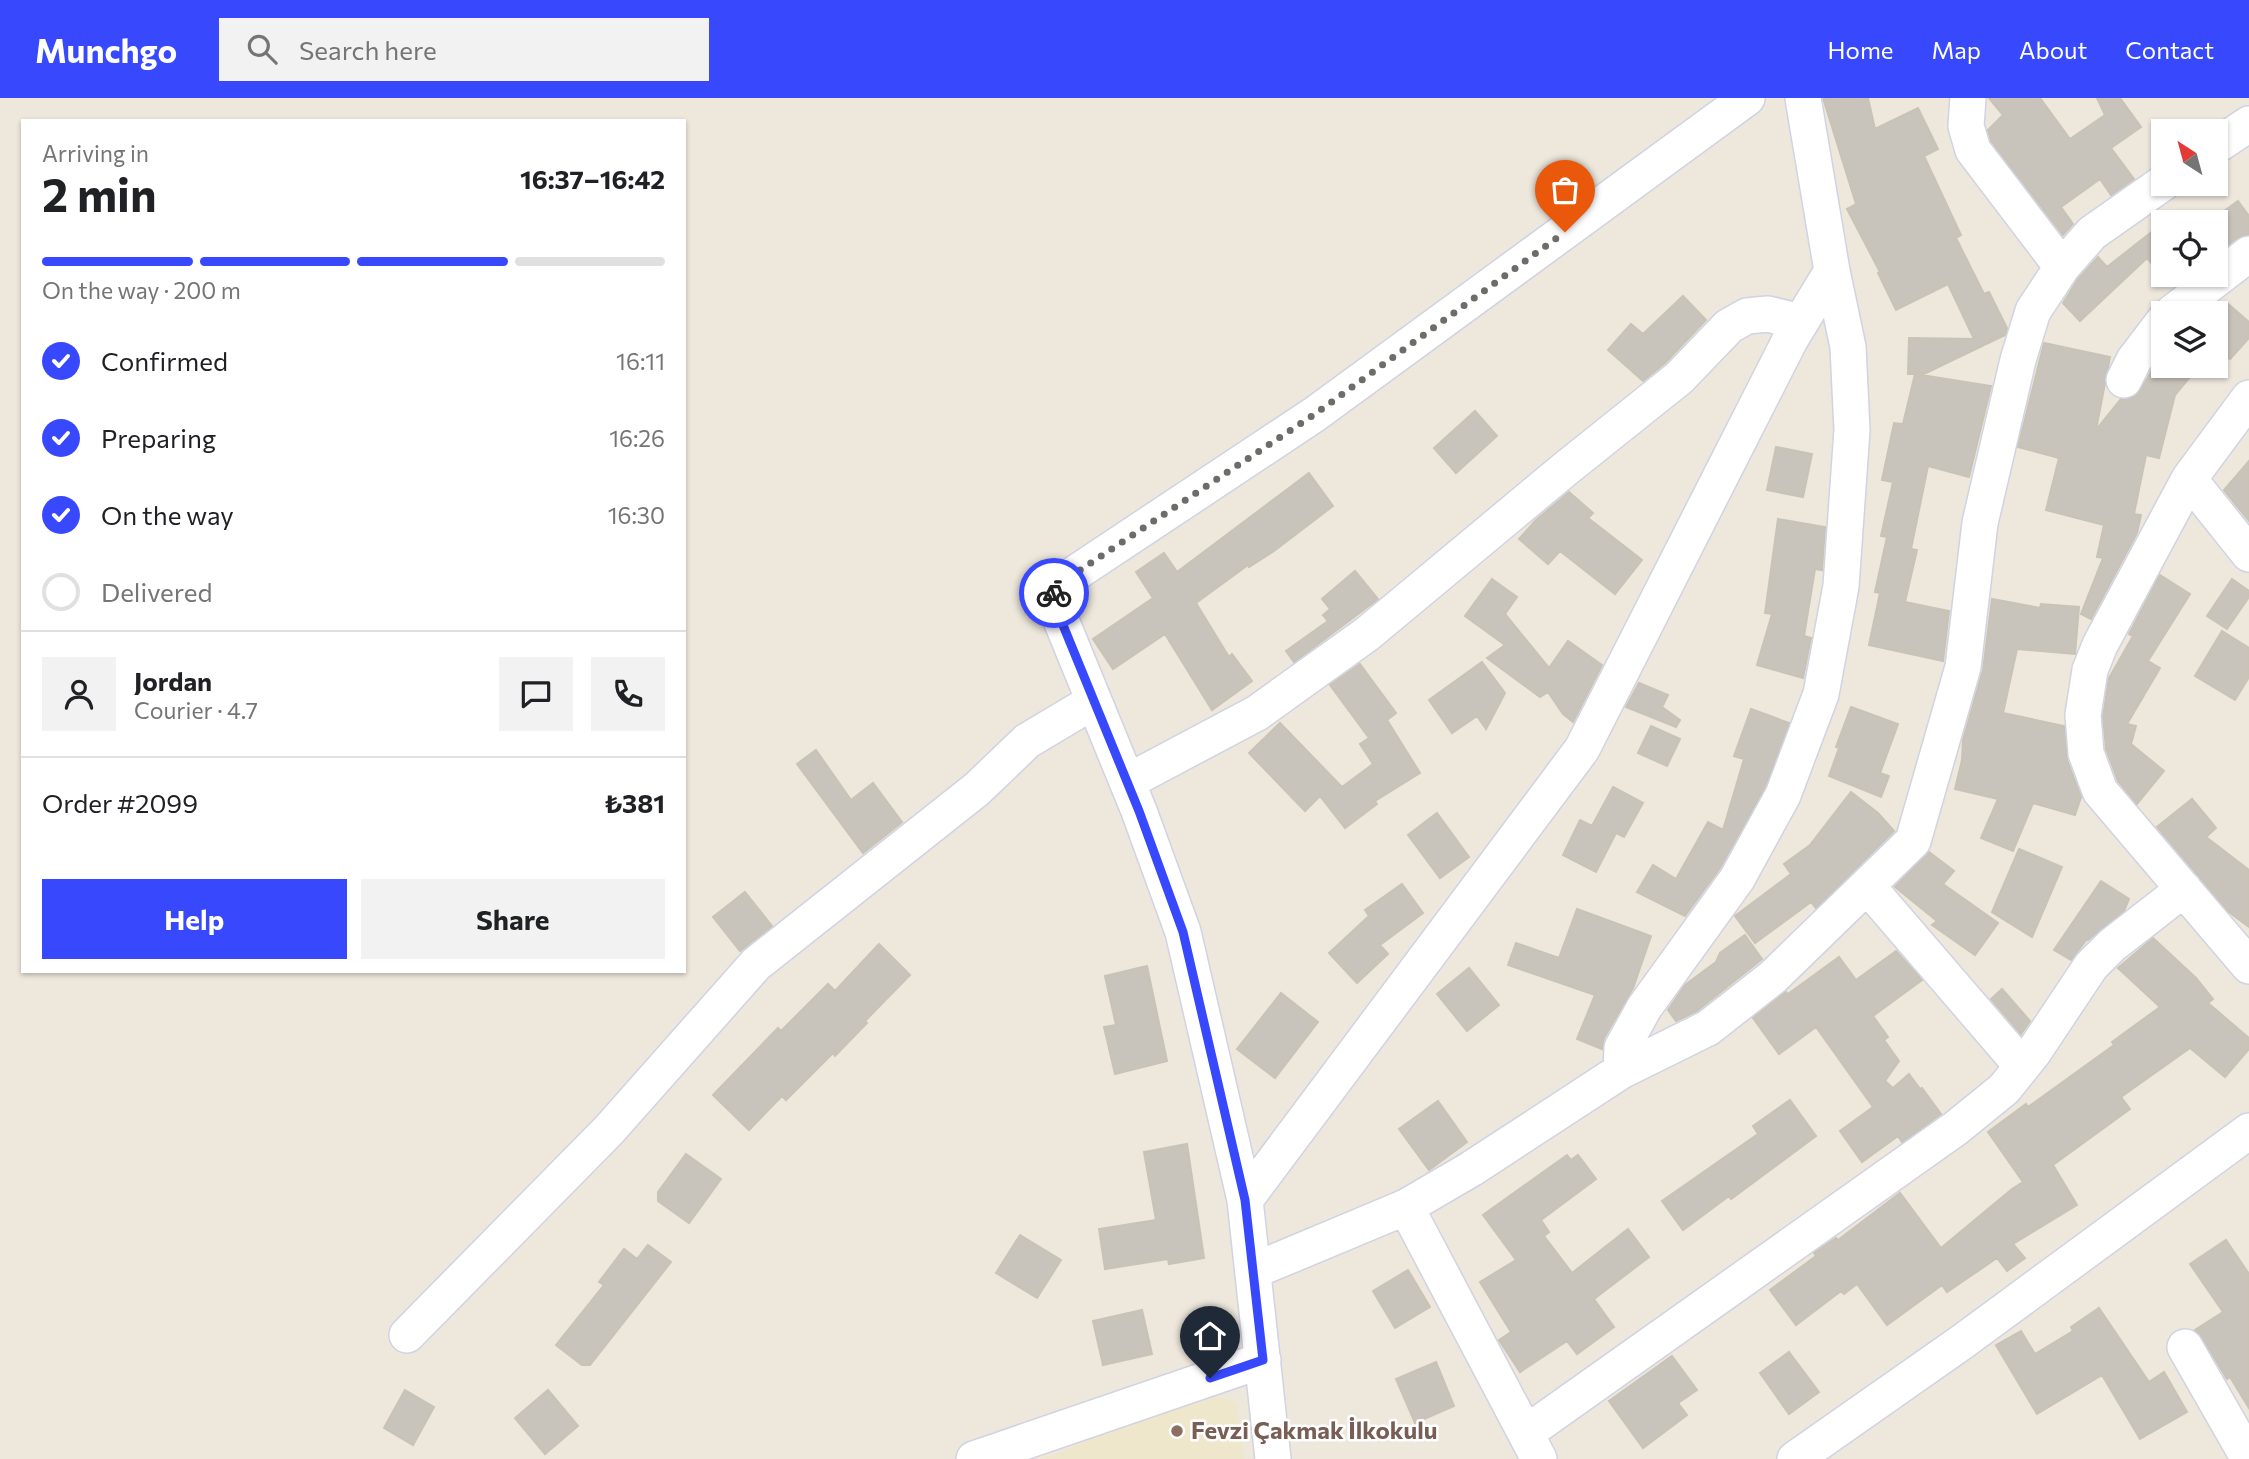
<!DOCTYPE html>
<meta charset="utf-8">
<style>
body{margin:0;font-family:Commissioner,sans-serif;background:#f2f2f2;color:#202124;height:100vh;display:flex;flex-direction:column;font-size:26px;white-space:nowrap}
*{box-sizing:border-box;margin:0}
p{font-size:23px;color:#757577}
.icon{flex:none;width:38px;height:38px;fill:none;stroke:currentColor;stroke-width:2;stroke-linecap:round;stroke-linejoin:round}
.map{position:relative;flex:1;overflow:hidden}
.side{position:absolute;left:21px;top:21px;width:665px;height:854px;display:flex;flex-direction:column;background:#fff;border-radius:0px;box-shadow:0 2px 5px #0004}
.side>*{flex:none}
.needle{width:46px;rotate:324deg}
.controls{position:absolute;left:2151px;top:21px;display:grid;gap:14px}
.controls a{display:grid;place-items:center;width:77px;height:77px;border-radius:0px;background:#fff;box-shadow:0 2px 5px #0004;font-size:35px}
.pin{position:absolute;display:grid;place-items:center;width:60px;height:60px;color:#fff;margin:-72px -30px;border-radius:50% 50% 50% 0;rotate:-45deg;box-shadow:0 0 7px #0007}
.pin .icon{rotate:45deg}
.courier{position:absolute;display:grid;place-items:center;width:70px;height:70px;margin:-35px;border:5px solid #3849fd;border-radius:50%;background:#fff;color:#222;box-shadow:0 2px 9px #0007}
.summary em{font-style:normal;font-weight:700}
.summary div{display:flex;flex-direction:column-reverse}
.summary{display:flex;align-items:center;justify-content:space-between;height:119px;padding:0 21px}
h1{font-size:46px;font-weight:700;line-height:52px}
.bar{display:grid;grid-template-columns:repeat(4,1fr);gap:10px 7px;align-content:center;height:84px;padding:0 21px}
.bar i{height:9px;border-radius:5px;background:#e0e0e0}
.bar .on{background:#3849fd}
.bar p{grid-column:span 4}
.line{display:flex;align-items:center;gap:18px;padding:0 21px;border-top:2px solid #e0e0e0}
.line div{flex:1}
.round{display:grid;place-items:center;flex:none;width:74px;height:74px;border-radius:0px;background:#f2f2f2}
ol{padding:0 21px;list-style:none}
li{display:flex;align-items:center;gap:21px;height:77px}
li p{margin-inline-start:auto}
li .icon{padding:7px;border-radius:50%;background:#3849fd;color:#fff;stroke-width:4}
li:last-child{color:#757577}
li i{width:38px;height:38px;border:4px solid #e0e0e0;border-radius:50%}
.cta{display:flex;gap:14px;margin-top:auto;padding:14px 21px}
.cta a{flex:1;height:80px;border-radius:0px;background:#3849fd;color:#fff;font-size:28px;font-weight:700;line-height:80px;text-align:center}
.cta a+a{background:#f2f2f2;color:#202124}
header{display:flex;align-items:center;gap:42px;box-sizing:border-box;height:98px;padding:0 35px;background:#3849fd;color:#fff}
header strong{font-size:33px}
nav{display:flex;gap:38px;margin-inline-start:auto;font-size:24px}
.search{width:490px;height:63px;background:#f2f2f2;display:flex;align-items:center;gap:18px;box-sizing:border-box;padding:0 24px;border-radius:0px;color:#757577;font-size:26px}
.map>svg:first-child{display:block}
.education{fill:#efe7cb}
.building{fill:#c8c4bb;stroke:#c8c3b5;stroke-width:2}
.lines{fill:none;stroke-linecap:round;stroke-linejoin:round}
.minor-casing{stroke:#d1d3e3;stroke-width:38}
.minor{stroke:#fff;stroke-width:35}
.done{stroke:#6e6c68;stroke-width:7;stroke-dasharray:0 12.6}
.route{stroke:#3849fd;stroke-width:9}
.education-dot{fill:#8d6e63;stroke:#fff;stroke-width:2.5}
.labels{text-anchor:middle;stroke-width:5;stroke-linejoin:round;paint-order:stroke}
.education-label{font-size:24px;font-weight:bold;fill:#785e54;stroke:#fff;text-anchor:start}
</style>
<header>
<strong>Munchgo</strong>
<div class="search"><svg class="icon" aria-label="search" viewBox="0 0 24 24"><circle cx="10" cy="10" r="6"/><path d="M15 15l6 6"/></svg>Search here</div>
<nav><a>Home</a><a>Map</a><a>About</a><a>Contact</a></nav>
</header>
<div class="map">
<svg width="2249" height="1361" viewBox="0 0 2249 1361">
<rect width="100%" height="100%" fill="#ede7dc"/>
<path class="education" d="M 1211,1296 L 1237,1305 L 1244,1361 L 1041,1361 Z"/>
<path class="building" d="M 1823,0 L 1868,0 L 1875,31 L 1918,10 L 1938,51 L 1924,58 L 1961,137 L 1956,140 L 1984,196 L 1989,194 L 2007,230 L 2005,237 L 1924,276 L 1908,276 L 1909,240 L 1974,241 L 1948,186 L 1896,212 L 1878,175 L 1880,174 L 1847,111 L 1856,106 Z
M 1989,0 L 2040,0 L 2070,41 L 2105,17 L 2097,0 L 2120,0 L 2141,29 L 2111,50 L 2134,81 L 2111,97 L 2100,81 L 2061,109 L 2073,126 L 2063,137 L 1991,43 L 1988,32 L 2003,17 Z
M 2238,103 L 2249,118 L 2249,136 L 2237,140 L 2229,146 L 2212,122 Z
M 2163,125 L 2163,180 L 2147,160 L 2080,223 L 2063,205 L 2078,181 L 2098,159 L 2107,169 Z
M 1683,198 L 1706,222 L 1665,265 L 1643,283 L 1608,252 L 1631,226 L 1643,236 Z
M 2226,204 L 2249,224 L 2249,240 L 2230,261 L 2216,248 L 2216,216 Z
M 2044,245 L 2110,259 L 2096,332 L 2121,301 L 2136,298 L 2155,268 L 2199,268 L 2175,297 L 2159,360 L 2146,357 L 2134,416 L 2141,417 L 2137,435 L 2091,521 L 2081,516 L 2103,460 L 2097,459 L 2104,427 L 2046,412 L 2059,360 L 2018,349 Z
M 1915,276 L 1991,288 L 1969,379 L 1928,368 L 1911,451 L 1917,452 L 1905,504 L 1949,513 L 1943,563 L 1869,547 L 1880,495 L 1875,494 L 1887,439 L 1881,438 L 1893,384 L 1882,382 L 1894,325 L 1903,326 Z
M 1475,313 L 1497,338 L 1456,375 L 1434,350 Z
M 1776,349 L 1812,356 L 1803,399 L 1767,392 Z
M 2249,363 L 2249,423 L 2224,392 Z
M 1309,375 L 1333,408 L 1274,453 L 1249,469 L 1248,467 L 1196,505 L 1229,559 L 1232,556 L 1252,583 L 1212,612 L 1165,536 L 1113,571 L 1093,541 L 1153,500 L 1136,474 L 1164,455 L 1177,474 Z
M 1569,394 L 1593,415 L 1588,420 L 1642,462 L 1615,496 L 1560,453 L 1548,466 L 1519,441 L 1536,422 Z
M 1778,421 L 1825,429 L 1822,472 L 1815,471 L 1804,538 L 1811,540 L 1803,580 L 1757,567 L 1772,516 L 1765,515 Z
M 1355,473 L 1378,501 L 1294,564 L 1286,553 L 1328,523 L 1323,517 L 1330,511 L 1322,501 Z
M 2160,477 L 2190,496 L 2148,563 L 2160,570 L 2127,626 L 2136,628 L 2131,646 L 2164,673 L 2137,706 L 2118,683 L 2106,651 L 2103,618 L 2109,580 L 2133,538 L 2129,536 Z
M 1492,481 L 1517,499 L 1505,516 L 1549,570 L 1568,543 L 1602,567 L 1573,624 L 1563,616 L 1548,594 L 1540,599 L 1487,560 L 1505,547 L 1465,518 Z
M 2232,481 L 2249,493 L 2249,499 L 2227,531 L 2207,518 Z
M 1992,501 L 2040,510 L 2041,506 L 2079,509 L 2075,556 L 2017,551 L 2003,615 L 2064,628 L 2067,662 L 2081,699 L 2075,717 L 2033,705 L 2013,753 L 1981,740 L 1998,701 L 1955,691 L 1962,662 L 1963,642 L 1983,572 Z
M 2222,533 L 2249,550 L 2249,579 L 2235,602 L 2195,578 Z
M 1482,564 L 1505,595 L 1486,631 L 1477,618 L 1452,635 L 1429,602 Z
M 1360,566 L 1396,615 L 1387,622 L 1420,675 L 1375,703 L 1377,706 L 1345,730 L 1320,698 L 1305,713 L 1249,655 L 1280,625 L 1342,689 L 1373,666 L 1360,646 L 1369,640 L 1330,587 Z
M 1639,585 L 1668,597 L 1662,609 L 1680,622 L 1676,629 L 1626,609 Z
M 1851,609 L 1898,626 L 1880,675 L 1889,678 L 1881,699 L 1829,678 L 1839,650 L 1836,649 Z
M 1751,611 L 1789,625 L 1765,689 L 1720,770 L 1685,818 L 1637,794 L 1653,767 L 1676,781 L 1708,724 L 1723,732 L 1744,661 L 1734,658 Z
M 1651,628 L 1680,641 L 1667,668 L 1638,655 Z
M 816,652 L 851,702 L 873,685 L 902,724 L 863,755 L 797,666 Z
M 1613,689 L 1643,705 L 1624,739 L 1616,735 L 1596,774 L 1563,757 L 1580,722 L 1592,728 Z
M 1851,694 L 1878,715 L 1894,733 L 1816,810 L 1811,804 L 1755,845 L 1735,818 L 1791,776 L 1784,766 L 1810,747 Z
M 2192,701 L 2216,730 L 2206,739 L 2249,772 L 2249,829 L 2229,814 L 2157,729 Z
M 1437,715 L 1469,759 L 1440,780 L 1408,737 Z
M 2019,751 L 2062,769 L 2032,839 L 1992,814 Z
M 1929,754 L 1954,773 L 1943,786 L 1998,825 L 1975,857 L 1932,827 L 1937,823 L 1895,789 Z
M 2101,783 L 2129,801 L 2124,813 L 2088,842 L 2087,841 L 2071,862 L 2054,852 Z
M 1402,786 L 1423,815 L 1380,847 L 1388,856 L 1357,885 L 1329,855 L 1369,818 L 1365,812 Z
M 745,794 L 772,828 L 740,853 L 713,819 Z
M 1577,811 L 1651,838 L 1633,890 L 1604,940 L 1602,951 L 1577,941 L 1595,897 L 1508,867 L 1516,845 L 1559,860 Z
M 1745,837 L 1762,861 L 1697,913 L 1676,923 L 1668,912 L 1685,887 L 1716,864 L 1720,855 Z
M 2153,840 L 2196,880 L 2213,901 L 2208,905 L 2249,940 L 2249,951 L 2225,979 L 2190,950 L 2121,999 L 2130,1011 L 2053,1067 L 2077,1107 L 2013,1146 L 2025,1160 L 2007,1173 L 1997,1160 L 1947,1194 L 1942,1187 L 1887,1227 L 1857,1186 L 1844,1196 L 1841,1193 L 1796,1227 L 1770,1192 L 1816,1158 L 1814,1155 L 1836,1140 L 1838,1142 L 1900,1095 L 1941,1150 L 2012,1091 L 2023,1084 L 1988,1034 L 2026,1006 L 2028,1009 L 2114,947 L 2112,944 L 2160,909 L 2118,870 Z
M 879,846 L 910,877 L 865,923 L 867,925 L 835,958 L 833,955 L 786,1002 L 782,998 L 749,1032 L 713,997 L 778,930 L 781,933 L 828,886 L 835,893 Z
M 1896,853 L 1922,882 L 1873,918 L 1888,939 L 1884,942 L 1899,963 L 1885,983 L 1893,990 L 1909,976 L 1920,991 L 1922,990 L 1941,1016 L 1902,1044 L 1898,1038 L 1862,1064 L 1840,1033 L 1873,1009 L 1816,929 L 1779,956 L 1753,920 L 1786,894 L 1788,896 L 1839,859 L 1856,882 Z
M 1147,868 L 1167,963 L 1115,976 L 1104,929 L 1116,927 L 1105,878 Z
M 1469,870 L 1499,907 L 1467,933 L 1437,896 Z
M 2002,891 L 2030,923 L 2021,936 L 1991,901 Z
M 1281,895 L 1318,924 L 1275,980 L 1237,951 Z
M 1790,1002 L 1816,1038 L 1731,1101 L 1729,1098 L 1683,1132 L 1662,1103 L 1758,1036 L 1753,1028 Z
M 1438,1003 L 1467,1044 L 1429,1072 L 1399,1031 Z
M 1187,1046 L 1204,1160 L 1169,1166 L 1168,1161 L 1105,1171 L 1099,1131 L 1156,1122 L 1144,1054 Z
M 686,1056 L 721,1081 L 689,1125 L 658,1103 L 658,1094 Z
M 1567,1057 L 1571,1062 L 1578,1057 L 1596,1081 L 1541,1122 L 1549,1134 L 1544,1138 L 1572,1175 L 1628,1131 L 1649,1159 L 1594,1201 L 1614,1229 L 1577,1256 L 1567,1243 L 1520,1274 L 1499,1242 L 1511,1234 L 1480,1184 L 1516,1162 L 1483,1117 Z
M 1020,1137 L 1061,1162 L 1037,1200 L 996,1175 Z
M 2226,1142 L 2249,1176 L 2249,1310 L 2230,1279 L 2227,1281 L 2202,1239 L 2195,1232 L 2223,1214 L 2190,1166 Z
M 648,1147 L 671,1164 L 590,1267 L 582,1267 L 556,1247 L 604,1187 L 599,1184 L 624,1151 L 637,1161 Z
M 1408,1172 L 1430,1209 L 1395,1230 L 1373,1193 Z
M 2099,1210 L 2149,1284 L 2164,1274 L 2187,1314 L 2140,1341 L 2102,1277 L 2037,1316 L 1996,1247 L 2021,1233 L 2035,1256 L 2073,1233 L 2071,1229 Z
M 1142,1212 L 1152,1256 L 1103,1267 L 1093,1223 Z
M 1789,1254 L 1819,1294 L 1789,1316 L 1760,1275 Z
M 1672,1258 L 1697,1292 L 1678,1305 L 1687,1317 L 1643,1350 L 1609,1303 Z
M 1436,1264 L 1454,1308 L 1415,1325 L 1396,1281 Z
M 405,1292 L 434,1309 L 413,1347 L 384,1330 Z
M 548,1292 L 578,1328 L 545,1356 L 515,1320 Z"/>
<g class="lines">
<defs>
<path id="minor" d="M 1968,0 L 1966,28 L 1973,52 L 2062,169
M 2216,48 L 2249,26
M 2172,215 L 2249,156
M 2124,282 L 2134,262 L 2163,224
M 2249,300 L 2189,381 L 2100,547 L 2090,572 L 2083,617 L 2086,655 L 2100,693 L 2249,868
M 2189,381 L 2249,456
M 1127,684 L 1257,615 L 1367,536 L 1564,372 L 1679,280 L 1729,228 L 1747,218 L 1768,216 L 1801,224
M 1868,789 L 2022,968
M 1621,973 L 1622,950 L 1644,910 L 1737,781 L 1783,697 L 1821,596 L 1841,488 L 1852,332 L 1848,249 L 1832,173
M 1245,1102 L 1582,651 L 1790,242 L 1832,173 L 1803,0
M 1406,1109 L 1539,1361
M 1253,1173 L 1406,1109 L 1471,1071 L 1621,973 L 1708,930 L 1773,879 L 1913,743 L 1963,569 L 1980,425 L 2018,262 L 2033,213 L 2062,169 L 2092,135 L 2163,85
M 407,1237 L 609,1032 L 756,866 L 977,691 L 1027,643 L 1094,603
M 2185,1249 L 2249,1361
M 1526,1335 L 1956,1030 L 2004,991 L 2033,955 L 2091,868 L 2112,847 L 2184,791
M 974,1361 L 1263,1262
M 1273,1361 L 1245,1102 L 1183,834 L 1139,713 L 1056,510 L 1053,490 L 1315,316 L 1747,0
M 1795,1361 L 1962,1244 L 2249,1033"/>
</defs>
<use href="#minor" class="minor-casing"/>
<use href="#minor" class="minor"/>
</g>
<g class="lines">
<path class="done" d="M 1054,495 L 1053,490 L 1315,316 L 1565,134"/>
<path class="route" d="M 1054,495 L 1056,510 L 1139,713 L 1183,834 L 1245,1102 L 1263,1262 L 1210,1280"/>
</g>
<circle class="education-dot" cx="1177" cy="1333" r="7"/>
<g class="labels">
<g class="education-label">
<text x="1191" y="1341">Fevzi Çakmak İlkokulu</text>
</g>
</g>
</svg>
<div class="controls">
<a><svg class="needle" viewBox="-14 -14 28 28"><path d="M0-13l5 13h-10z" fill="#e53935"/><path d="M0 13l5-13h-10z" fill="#757577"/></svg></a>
<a><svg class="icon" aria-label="locate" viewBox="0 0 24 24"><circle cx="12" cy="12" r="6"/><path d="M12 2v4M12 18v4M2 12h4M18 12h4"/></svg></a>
<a><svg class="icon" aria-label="layers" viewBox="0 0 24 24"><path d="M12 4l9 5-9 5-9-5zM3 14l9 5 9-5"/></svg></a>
</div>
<div class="pin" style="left:1565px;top:134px;background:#ea580c"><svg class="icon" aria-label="bag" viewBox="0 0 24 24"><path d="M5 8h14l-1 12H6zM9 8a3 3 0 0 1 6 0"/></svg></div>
<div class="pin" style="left:1210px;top:1280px;background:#1f2937"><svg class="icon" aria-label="home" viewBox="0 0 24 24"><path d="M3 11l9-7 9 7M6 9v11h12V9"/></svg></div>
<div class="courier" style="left:1054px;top:495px"><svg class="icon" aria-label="bike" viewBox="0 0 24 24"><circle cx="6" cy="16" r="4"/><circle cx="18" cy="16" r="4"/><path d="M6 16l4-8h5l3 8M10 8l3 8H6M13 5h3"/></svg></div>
<section class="side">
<div class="summary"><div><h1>2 min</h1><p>Arriving in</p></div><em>16:37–16:42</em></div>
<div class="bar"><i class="on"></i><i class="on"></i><i class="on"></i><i></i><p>On the way · 200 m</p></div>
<ol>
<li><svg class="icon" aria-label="check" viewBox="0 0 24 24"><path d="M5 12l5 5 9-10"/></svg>Confirmed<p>16:11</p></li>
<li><svg class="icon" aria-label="check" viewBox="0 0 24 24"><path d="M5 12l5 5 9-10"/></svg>Preparing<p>16:26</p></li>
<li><svg class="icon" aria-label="check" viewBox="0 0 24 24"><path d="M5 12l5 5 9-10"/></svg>On the way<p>16:30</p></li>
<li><i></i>Delivered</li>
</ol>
<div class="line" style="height:126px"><a class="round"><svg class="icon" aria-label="person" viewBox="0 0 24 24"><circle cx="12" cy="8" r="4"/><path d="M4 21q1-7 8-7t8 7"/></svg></a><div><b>Jordan</b><p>Courier · 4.7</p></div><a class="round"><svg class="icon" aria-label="chat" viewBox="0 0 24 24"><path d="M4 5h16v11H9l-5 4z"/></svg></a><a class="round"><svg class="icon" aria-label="phone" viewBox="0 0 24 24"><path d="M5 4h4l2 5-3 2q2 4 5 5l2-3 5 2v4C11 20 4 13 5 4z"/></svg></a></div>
<div class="line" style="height:91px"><div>Order #2099</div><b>₺381</b></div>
<div class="cta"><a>Help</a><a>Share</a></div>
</section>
</div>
